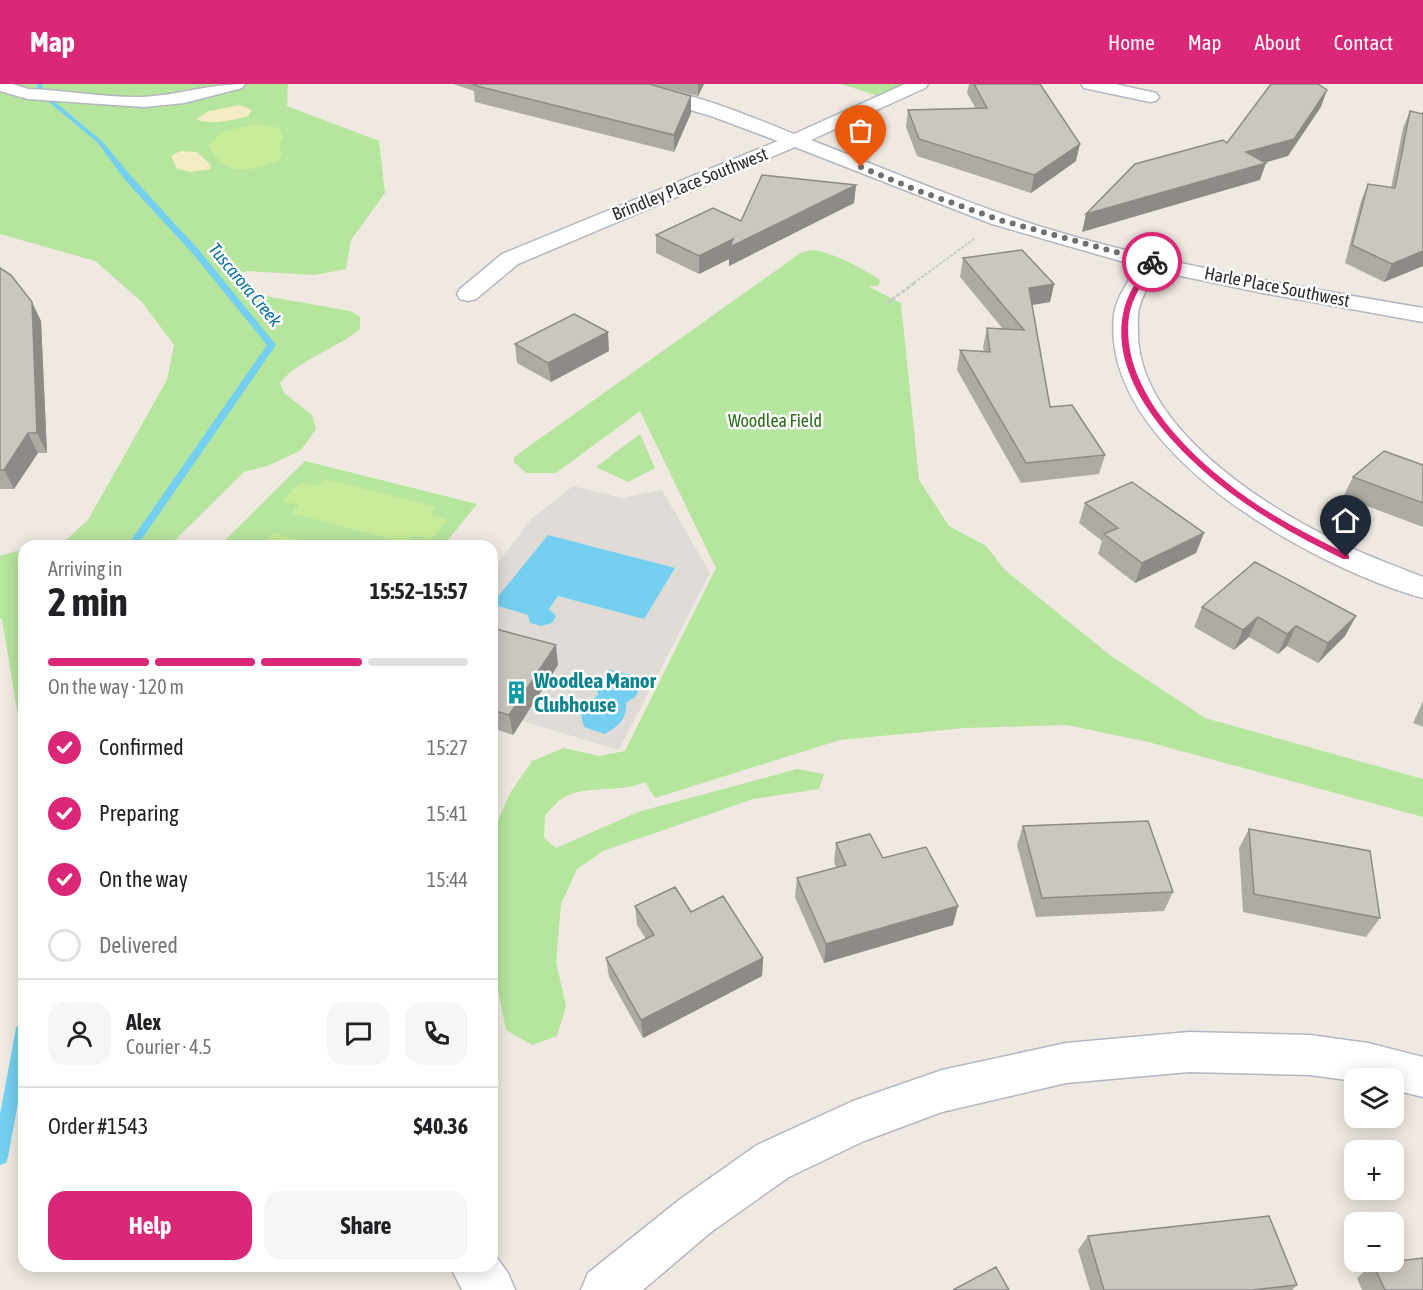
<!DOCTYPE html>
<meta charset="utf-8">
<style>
body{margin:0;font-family:"Asap Condensed",sans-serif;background:#f6f6f6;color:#202124;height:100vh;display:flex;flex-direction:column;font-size:22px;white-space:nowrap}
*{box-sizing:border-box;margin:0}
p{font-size:20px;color:#757577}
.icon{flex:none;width:33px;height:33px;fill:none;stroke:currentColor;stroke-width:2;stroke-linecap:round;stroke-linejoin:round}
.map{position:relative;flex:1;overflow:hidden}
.panel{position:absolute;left:18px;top:456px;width:480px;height:732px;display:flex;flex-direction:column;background:#fff;border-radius:18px;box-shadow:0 3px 15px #0003}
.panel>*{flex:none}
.tools{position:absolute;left:1344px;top:984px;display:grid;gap:12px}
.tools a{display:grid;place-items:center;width:60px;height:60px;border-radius:12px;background:#fff;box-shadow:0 3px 15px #0003;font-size:30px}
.pin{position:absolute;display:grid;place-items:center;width:51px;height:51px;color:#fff;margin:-62px -26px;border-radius:50% 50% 50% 0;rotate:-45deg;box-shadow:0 0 6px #0007}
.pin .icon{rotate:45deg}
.courier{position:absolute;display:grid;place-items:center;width:60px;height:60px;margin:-30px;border:4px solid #db2777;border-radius:50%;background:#fff;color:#222;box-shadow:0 2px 8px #0007}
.overview em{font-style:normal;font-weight:700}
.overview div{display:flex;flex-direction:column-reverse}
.overview{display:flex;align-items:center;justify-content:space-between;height:102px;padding:0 30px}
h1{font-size:39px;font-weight:700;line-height:45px}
.bar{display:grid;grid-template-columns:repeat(4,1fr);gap:9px 6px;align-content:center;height:72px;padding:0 30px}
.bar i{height:8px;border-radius:4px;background:#e0e0e0}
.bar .selected{background:#db2777}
.bar p{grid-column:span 4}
.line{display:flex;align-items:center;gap:15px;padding:0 30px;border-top:2px solid #e0e0e0}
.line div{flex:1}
.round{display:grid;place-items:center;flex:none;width:63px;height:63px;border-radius:18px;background:#f6f6f6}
ol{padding:0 30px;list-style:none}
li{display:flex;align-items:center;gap:18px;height:66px}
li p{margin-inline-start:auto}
li .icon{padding:6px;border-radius:50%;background:#db2777;color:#fff;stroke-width:4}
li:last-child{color:#757577}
li i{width:33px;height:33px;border:3px solid #e0e0e0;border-radius:50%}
.action{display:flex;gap:12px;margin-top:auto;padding:12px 30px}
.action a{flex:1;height:69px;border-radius:18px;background:#db2777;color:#fff;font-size:24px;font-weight:700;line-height:69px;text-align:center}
.action a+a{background:#f6f6f6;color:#202124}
header{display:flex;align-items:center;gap:36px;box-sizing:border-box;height:84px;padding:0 30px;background:#db2777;color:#fff}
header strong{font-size:28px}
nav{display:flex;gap:33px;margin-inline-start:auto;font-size:21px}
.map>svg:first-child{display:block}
.green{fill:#b6e59e}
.sand{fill:#f3ecc5}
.pitch{fill:#c9ec9a}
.plaza{fill:#dfdcd8;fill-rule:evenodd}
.water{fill:#75cff0}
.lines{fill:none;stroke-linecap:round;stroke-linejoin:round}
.stream{fill:#75cff0;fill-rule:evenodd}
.minor-casing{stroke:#b4b7c1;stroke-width:3}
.path-far1{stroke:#c9c9c9;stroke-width:2;stroke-dasharray:3 1.5;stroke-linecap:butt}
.path{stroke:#c9c9c9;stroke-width:3;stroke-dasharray:4 2;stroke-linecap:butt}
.minor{fill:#fff;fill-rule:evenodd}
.wall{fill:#afaba4}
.shaded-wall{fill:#8e8b86}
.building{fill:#cbc7bf;stroke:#8e8b86;stroke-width:1.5}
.route{fill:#db2777}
.done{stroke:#726f6d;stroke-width:6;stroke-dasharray:0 10.8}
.labels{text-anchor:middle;stroke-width:5;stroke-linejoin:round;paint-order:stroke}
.far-street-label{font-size:18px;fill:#2e2e2e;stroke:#fff}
.far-water-label{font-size:18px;font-style:italic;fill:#0d6fa3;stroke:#fff}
.far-park-label{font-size:18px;fill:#2c6e1b;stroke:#fff}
.culture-label{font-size:21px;font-weight:bold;fill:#0d838f;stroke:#fff;text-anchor:start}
</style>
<header>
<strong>Map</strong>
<nav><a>Home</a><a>Map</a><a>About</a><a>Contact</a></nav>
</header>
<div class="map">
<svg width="1423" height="1206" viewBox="0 0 1423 1206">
<rect width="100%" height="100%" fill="#efe9e1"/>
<path class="green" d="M 0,0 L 288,0 L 287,22 L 379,57 L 385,109 L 351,156 L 346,185 L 315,191 L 247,187 L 235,193 L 237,200 L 254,210 L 350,227 L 360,233 L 360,245 C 335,266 300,274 280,299 L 284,309 L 312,331 L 316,345 L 301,366 L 270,381 L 244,388 L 169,462 L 37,462 L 66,456 L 88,436 L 167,296 L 174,261 L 142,218 L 95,177 L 0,150 Z
M 841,0 L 916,0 L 887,15 Z
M 813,166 C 835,169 861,184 880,196 L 879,201 L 869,203 L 901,219 L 919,396 L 949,442 L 986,462 L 1005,486 L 1111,572 L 1205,634 L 1423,695 L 1423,733 L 1148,658 L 1067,641 L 965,644 L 840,656 L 655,714 L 645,698 C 621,709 591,701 566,712 C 559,715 551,725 545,731 L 544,754 L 556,764 L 638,728 L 797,685 L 824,690 L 819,705 L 753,715 L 603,767 L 577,785 L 561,820 L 556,878 L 566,922 L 557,952 L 532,961 L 506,946 L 492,875 L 492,750 L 510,709 L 532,677 L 564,664 L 599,672 L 625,667 L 716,484 L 640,327 L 556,389 L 526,389 L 514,378 L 514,373 L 802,168 Z
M 640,350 L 655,384 L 628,398 L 596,383 Z
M 305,377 L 477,420 L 443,462 L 219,462 Z
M 24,465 L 24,668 L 2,535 L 0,534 L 0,472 Z"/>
<path class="sand" d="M 240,21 L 252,26 L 248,32 C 234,36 210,42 196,35 L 209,27 Z
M 180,67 L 197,68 L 211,81 L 210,85 L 191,88 L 177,85 L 171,72 Z"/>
<path class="pitch" d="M 255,40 L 280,44 L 283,55 L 279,61 L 282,70 L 279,76 C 262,84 235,92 220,77 C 215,72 212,66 208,62 L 222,48 Z
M 325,395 L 436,423 L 430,431 L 448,436 L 431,456 L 413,451 L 405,459 L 292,429 L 299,421 L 282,417 L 301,398 L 318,402 Z
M 273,449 L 321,462 L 260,462 Z"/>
<path class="plaza" d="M 573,402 L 622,414 L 662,406 L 710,489 L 619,666 L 522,637 L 492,562 L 492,487 L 531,435 ZM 548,451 L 644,534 L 558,512 L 549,525 L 555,532 L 552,539 L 541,542 L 528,531 L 493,520 ZM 597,602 L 635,613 L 626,619 L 588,618 L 598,611 Z"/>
<path class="water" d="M 548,451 L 675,484 L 644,535 L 558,512 L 549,525 L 556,532 L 552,539 L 541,542 L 530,539 L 528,531 L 492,520 Z
M 609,585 L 645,595 L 635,613 L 626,619 C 627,635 619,642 605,650 L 584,643 L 581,632 L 588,618 L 598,611 L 597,602 Z"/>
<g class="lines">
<path class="stream" d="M 36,0 L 42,0 L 43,9 L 39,9 Z
M 45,13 L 49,13 L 102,57 L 131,92 L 199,166 L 276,261 L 137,462 L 127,462 L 267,261 L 193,170 L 125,96 L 98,59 L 45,15 Z
M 24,937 L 24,986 L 8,1073 L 6,1079 L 0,1081 L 0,1030 L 16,944 L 19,939 Z"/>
<defs>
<path id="minor" d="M 0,0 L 13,0 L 28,5 C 67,6 105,14 144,13 C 178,11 210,0 245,0 L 242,4 L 184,19 L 144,23 L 28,15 L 0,7 Z
M 612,0 C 674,0 737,27 794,50 L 905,0 L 928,0 L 925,4 L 811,56 C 893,88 974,123 1058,148 C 1178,183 1300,203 1423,224 L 1423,238 L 1263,209 L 1157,187 C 1150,198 1143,210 1139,224 C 1137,232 1138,242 1138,251 C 1140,340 1255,416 1326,452 C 1357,468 1390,480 1423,493 L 1423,514 C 1314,484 1099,366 1114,231 C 1116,213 1129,197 1138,182 L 992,140 L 795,63 L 518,180 L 476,215 L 468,217 L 460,215 L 457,210 L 460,205 L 502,170 L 778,57 L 711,32 L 615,4 Z
M 1081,0 L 1115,0 L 1156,9 L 1159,13 L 1156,17 L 1150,18 L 1084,4 Z
M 1189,948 L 1310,951 L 1368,959 L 1423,973 L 1423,1013 L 1394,1006 L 1394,994 L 1354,994 L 1354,997 L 1310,991 L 1189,988 L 1066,999 L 942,1028 L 864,1057 L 789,1093 L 711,1148 L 643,1206 L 581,1206 L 588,1189 L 679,1116 L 757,1061 L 853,1017 L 942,986 L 1066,959 Z
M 492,1167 L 508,1189 L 515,1206 L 462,1206 L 450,1182 L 492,1182 Z"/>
</defs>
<use href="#minor" class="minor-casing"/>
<path class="path-far1" d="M 914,199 L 974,155"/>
<path class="path" d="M 887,219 L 916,198"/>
<use href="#minor" class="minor"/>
</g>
<path class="wall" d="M 453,0 L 704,0 L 698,12 L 657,2 L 691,29 L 674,68 L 475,18 L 474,7 Z
M 969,0 L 1040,0 L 1076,77 L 1031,109 L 917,72 L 906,43 L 908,26 L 976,25 L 967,9 Z
M 1410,27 L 1423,182 L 1384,198 L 1345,179 L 1361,117 L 1368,100 L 1391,104 L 1403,44 Z
M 856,101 L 854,119 L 729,182 L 729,175 L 699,190 L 656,169 L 656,151 L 741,137 Z
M 963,174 L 1054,200 L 1050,218 L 1032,221 L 1050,323 L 1105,371 L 1099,390 L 1021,399 L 957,286 L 960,266 L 984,267 L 983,263 L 987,244 L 1003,245 L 960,193 Z
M 0,184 L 41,237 L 47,369 L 38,369 L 14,405 L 0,405 Z
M 515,260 L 609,267 L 551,298 L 517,279 Z
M 1423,381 L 1423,443 L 1343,413 L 1353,393 Z
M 1085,419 L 1204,449 L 1196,469 L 1135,499 L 1098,470 L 1102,457 L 1079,439 Z
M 1202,523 L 1356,532 L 1345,552 L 1318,579 L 1287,562 L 1278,570 L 1249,553 L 1234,566 L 1194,543 Z
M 492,544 L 558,581 L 513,651 L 492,644 Z
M 1423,617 L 1423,643 L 1413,639 Z
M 1023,742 L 1173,808 L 1164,827 L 1036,833 L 1017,761 Z
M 1249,745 L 1380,834 L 1366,853 L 1243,828 L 1239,764 Z
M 836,759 L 883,774 L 953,841 L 824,879 L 795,813 L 797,794 L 836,783 L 834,778 Z
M 635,822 L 691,828 L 763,874 L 762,892 L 643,954 L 609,893 L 606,874 L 646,855 L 637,841 Z
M 1088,1152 L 1297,1201 L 1292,1206 L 1090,1206 L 1078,1166 Z
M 1373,1180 L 1423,1206 L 1362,1206 L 1357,1194 Z"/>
<path class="shaded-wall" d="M 698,0 L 704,0 L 698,12 Z
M 1327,6 L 1321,23 L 1288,72 L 1240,86 L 1246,68 Z
M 691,12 L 691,29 L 674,68 L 674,51 Z
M 1080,60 L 1076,77 L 1031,109 L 1034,91 Z
M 1266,79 L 1260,96 L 1082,148 L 1086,130 Z
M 856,101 L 854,119 L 729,182 L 729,175 L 699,190 L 699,172 L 733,155 Z
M 1423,167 L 1423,182 L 1384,198 L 1392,180 Z
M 1054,200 L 1050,218 L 1025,222 L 1029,204 Z
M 32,218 L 41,237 L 47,369 L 37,349 Z
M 608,248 L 609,267 L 551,298 L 548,279 Z
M 28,349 L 38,369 L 14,405 L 4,386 Z
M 1204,449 L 1196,469 L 1135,499 L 1142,479 Z
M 1356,532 L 1345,552 L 1318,579 L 1328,559 Z
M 1258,533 L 1249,553 L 1234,566 L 1243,546 Z
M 1296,542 L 1287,562 L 1278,570 L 1287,550 Z
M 556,561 L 558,581 L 513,651 L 509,631 Z
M 958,822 L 953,841 L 824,879 L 826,860 Z
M 763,874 L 762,892 L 643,954 L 641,936 Z"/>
<path class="building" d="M 476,0 L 649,0 L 691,12 L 674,51 L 473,1 Z
M 974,0 L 1040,0 L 1080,60 L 1034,91 L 919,55 L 908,26 L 987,24 Z
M 1271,0 L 1318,0 L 1327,6 L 1294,55 L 1246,68 L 1266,79 L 1086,130 L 1135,80 L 1223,56 L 1227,59 Z
M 1410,27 L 1422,30 L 1423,28 L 1423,167 L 1392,180 L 1352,161 L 1368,100 L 1395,104 Z
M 762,91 L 856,101 L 730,163 L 733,155 L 699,172 L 656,151 L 713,124 L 741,137 Z
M 1022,166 L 1054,200 L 1029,204 L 1050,323 L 1072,321 L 1105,371 L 1026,379 L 960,266 L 990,268 L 987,244 L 1024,246 L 963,174 Z
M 0,184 L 11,191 L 32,218 L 37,349 L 28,349 L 4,386 L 0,386 Z
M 574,230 L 608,248 L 548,279 L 515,260 Z
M 1384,367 L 1423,381 L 1423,419 L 1353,393 Z
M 1132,398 L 1204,449 L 1142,479 L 1104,450 L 1118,444 L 1085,419 Z
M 1255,478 L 1356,532 L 1328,559 L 1296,542 L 1287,550 L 1258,533 L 1243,546 L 1202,523 Z
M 492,544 L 556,561 L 509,631 L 492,626 Z
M 1148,737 L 1173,808 L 1042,814 L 1023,742 Z
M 1249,745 L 1370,767 L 1380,834 L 1254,810 Z
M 870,750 L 883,774 L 926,763 L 958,822 L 826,860 L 797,794 L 846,781 L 836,759 Z
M 675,803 L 691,828 L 723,812 L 763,874 L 641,936 L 606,874 L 654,851 L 635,822 Z
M 1269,1132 L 1297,1201 L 1253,1206 L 1104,1206 L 1088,1152 Z
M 1423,1174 L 1423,1206 L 1385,1206 L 1373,1180 Z
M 996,1183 L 1009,1206 L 953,1206 Z"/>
<path class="route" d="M 1150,177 L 1155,178 C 1146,195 1132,212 1129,232 C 1118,314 1209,391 1272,430 C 1297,445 1323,458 1349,471 L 1349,475 L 1343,475 C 1317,462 1291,449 1266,433 C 1204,395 1107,312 1123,230 C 1126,211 1139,193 1150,177 Z"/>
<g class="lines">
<path class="done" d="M 861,83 L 919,107 L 1000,136 L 1152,178"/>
</g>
<defs>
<symbol id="building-bare" viewBox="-9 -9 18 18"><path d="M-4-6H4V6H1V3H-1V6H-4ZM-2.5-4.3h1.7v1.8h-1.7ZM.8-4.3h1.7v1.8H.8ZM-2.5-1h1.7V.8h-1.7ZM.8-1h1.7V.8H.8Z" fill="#0f9aa8" stroke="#fff" stroke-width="2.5" paint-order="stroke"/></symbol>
</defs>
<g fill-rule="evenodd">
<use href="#building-bare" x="500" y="592" width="33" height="33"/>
</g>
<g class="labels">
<g class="far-street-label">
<text transform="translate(690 100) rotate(-22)" y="6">Brindley Place Southwest</text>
<text transform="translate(1277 203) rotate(11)" y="6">Harle Place Southwest</text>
</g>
<g class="far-water-label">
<text transform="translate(245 201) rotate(50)" y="6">Tuscarora Creek</text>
</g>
<g class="far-park-label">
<text x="775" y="343">Woodlea Field</text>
</g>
<g class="culture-label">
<text x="534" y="604">Woodlea Manor<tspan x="534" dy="24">Clubhouse</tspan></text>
</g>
</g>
</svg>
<div class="tools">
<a><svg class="icon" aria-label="layers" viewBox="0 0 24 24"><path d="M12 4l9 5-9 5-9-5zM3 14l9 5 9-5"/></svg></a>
<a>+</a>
<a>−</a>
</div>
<div class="pin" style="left:861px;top:83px;background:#ea580c"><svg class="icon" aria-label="bag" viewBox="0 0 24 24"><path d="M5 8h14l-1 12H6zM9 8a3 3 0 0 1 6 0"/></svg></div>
<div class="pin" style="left:1346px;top:473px;background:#1f2937"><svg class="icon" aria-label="home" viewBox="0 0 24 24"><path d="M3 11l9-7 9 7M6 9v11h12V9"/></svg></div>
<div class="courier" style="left:1152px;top:178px"><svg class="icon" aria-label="bike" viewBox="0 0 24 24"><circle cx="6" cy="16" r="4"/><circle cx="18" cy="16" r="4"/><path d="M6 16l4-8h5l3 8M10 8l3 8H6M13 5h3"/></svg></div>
<section class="panel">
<div class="overview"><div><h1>2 min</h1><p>Arriving in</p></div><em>15:52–15:57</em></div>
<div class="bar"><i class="selected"></i><i class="selected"></i><i class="selected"></i><i></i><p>On the way · 120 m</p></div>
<ol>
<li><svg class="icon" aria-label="check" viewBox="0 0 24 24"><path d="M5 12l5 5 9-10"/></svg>Confirmed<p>15:27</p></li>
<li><svg class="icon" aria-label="check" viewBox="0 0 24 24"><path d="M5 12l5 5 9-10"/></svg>Preparing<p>15:41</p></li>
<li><svg class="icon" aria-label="check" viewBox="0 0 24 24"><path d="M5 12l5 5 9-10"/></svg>On the way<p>15:44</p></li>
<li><i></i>Delivered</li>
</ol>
<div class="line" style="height:108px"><a class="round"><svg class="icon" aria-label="person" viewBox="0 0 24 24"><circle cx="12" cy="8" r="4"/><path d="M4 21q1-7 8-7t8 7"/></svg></a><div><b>Alex</b><p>Courier · 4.5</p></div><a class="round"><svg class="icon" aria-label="chat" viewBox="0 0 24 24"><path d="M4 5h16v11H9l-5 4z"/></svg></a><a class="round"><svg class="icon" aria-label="phone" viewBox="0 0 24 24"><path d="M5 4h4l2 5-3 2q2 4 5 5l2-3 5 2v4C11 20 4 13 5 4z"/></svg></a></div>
<div class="line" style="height:78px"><div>Order #1543</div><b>$40.36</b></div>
<div class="action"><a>Help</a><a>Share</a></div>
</section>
</div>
